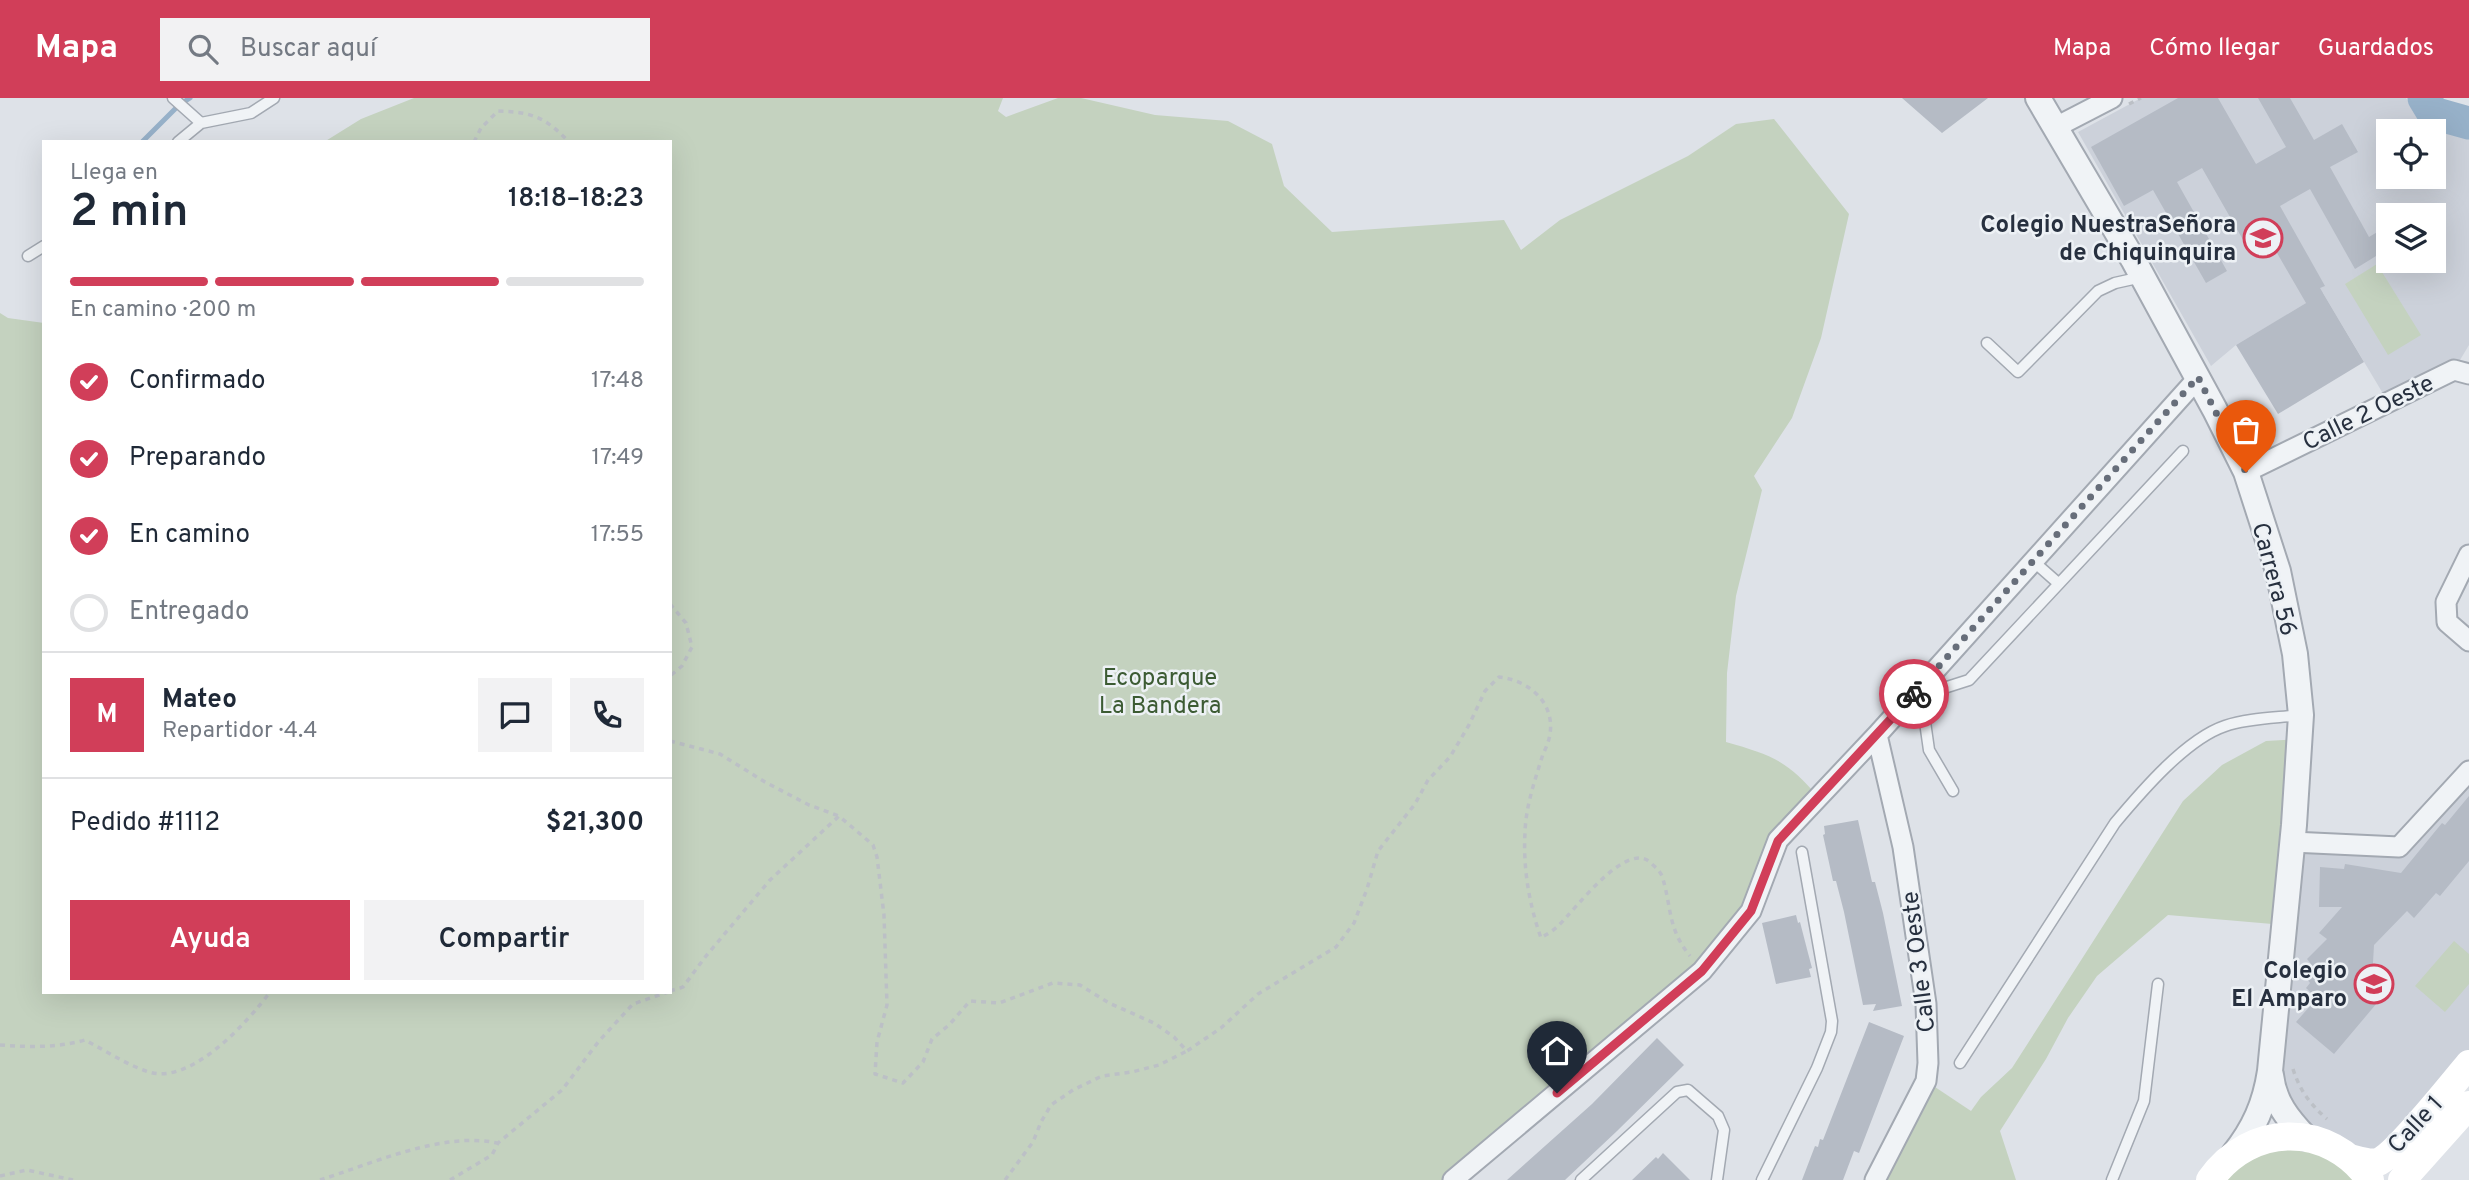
<!DOCTYPE html>
<html lang="es">
<meta charset="utf-8">
<style>
body{margin:0;font-family:Overpass,sans-serif;background:#f2f2f3;color:#1f2937;height:100vh;display:flex;flex-direction:column;font-size:26px;white-space:nowrap}
*{box-sizing:border-box;margin:0}
p{font-size:23px;color:#747a83}
.icon{flex:none;width:38px;height:38px;fill:none;stroke:currentColor;stroke-width:2;stroke-linecap:round;stroke-linejoin:round}
.map{position:relative;flex:1;overflow:hidden}
.drawer{position:absolute;left:42px;top:42px;width:630px;height:854px;display:flex;flex-direction:column;background:#fff;border-radius:0px;box-shadow:0 7px 28px #0002}
.drawer>*{flex:none}
.tools{position:absolute;left:2376px;top:21px;display:grid;gap:14px}
.tools a{display:grid;place-items:center;width:70px;height:70px;border-radius:0px;background:#fff;box-shadow:0 7px 28px #0002;font-size:35px}
.pin{position:absolute;display:grid;place-items:center;width:60px;height:60px;color:#fff;margin:-72px -30px;border-radius:50% 50% 50% 0;rotate:-45deg;box-shadow:0 0 7px #0007}
.pin .icon{rotate:45deg}
.courier{position:absolute;display:grid;place-items:center;width:70px;height:70px;margin:-35px;border:5px solid #d13e59;border-radius:50%;background:#fff;color:#222;box-shadow:0 2px 9px #0007}
.overview em{font-style:normal;font-weight:600}
.overview div{display:flex;flex-direction:column-reverse}
.overview{display:flex;align-items:center;justify-content:space-between;height:119px;padding:0 28px}
h1{font-size:46px;font-weight:600;line-height:52px}
.bar{display:grid;grid-template-columns:repeat(4,1fr);gap:10px 7px;align-content:center;height:84px;padding:0 28px}
.bar i{height:9px;border-radius:5px;background:#e0e1e3}
.bar .selected{background:#d13e59}
.bar p{grid-column:span 4}
.line{display:flex;align-items:center;gap:18px;padding:0 28px;border-top:2px solid #e0e1e3}
.line div{flex:1}
.round{display:grid;place-items:center;flex:none;width:74px;height:74px;border-radius:0px;background:#f2f2f3}
ol{padding:0 28px;list-style:none}
li{display:flex;align-items:center;gap:21px;height:77px}
li p{margin-inline-start:auto}
li .icon{padding:7px;border-radius:50%;background:#d13e59;color:#fff;stroke-width:4}
li:last-child{color:#747a83}
li i{width:38px;height:38px;border:4px solid #e0e1e3;border-radius:50%}
.button{display:flex;gap:14px;margin-top:auto;padding:14px 28px}
.button a{flex:1;height:80px;border-radius:0px;background:#d13e59;color:#fff;font-size:28px;font-weight:600;line-height:80px;text-align:center}
.button a+a{background:#f2f2f3;color:#1f2937}
header{display:flex;align-items:center;gap:42px;box-sizing:border-box;height:98px;padding:0 35px;background:#d13e59;color:#fff}
header strong{font-size:33px}
nav{display:flex;gap:38px;margin-inline-start:auto;font-size:24px}
.search{width:490px;height:63px;background:#f2f2f3;display:flex;align-items:center;gap:18px;box-sizing:border-box;padding:0 24px;border-radius:0px;color:#747a83;font-size:26px}
.map>svg:first-child{display:block}
.built{fill:#ccd1da;fill-rule:evenodd}
.green{fill:#c4d2bf}
.lines{fill:none;stroke-linecap:round;stroke-linejoin:round}
.stream{stroke:#97b1c9;stroke-width:5}
.river{stroke:#97b1c9;stroke-width:33}
.building{fill:#b5bbc5}
.service-casing{stroke:#a3a9b2;stroke-width:13}
.minor-casing{stroke:#a3a9b2;stroke-width:23}
.tertiary-casing{stroke:#a3a9b2;stroke-width:28}
.path{stroke:#bcc0c6;stroke-width:3.5;stroke-dasharray:5 5;stroke-linecap:butt}
.service{stroke:#f0f3f6;stroke-width:10}
.minor{stroke:#f0f3f6;stroke-width:19}
.tertiary{stroke:#f0f3f6;stroke-width:24}
.secondary{stroke:#fff;stroke-width:28}
.done{stroke:#676e7a;stroke-width:7;stroke-dasharray:0 12.6}
.route{stroke:#d13e59;stroke-width:9}
.labels{text-anchor:middle;stroke-width:5;stroke-linejoin:round;paint-order:stroke}
.poi-label{font-size:24px;font-weight:bold;fill:#27303f;stroke:#edf1f5;text-anchor:end}
.street-label{font-size:24px;fill:#27303f;stroke:#edf1f5}
.park-label{font-size:24px;fill:#3c5b33;stroke:#edf1f5}
</style>
<header>
<strong>Mapa</strong>
<div class="search"><svg class="icon" aria-label="search" viewBox="0 0 24 24"><circle cx="10" cy="10" r="6"/><path d="M15 15l6 6"/></svg>Buscar aquí</div>
<nav><a>Mapa</a><a>Cómo llegar</a><a>Guardados</a></nav>
</header>
<div class="map">
<svg width="2469" height="1082" viewBox="0 0 2469 1082">
<rect width="100%" height="100%" fill="#dee2e8"/>
<path class="built" d="M 2141,0 L 2406,0 L 2411,7 L 2437,27 L 2469,40 L 2469,247 L 2454,272 L 2388,304 L 2323,195 L 2236,247 L 2211,268 L 2078,34 ZM 2389,33 L 2434,33 L 2434,79 L 2389,79 ZM 2389,117 L 2434,117 L 2434,163 L 2389,163 Z
M 2469,673 L 2469,966 L 2397,1050 L 2350,1060 L 2277,1003 L 2292,744 L 2399,749 Z"/>
<path class="green" d="M 414,0 L 1003,0 L 998,13 L 1006,19 L 1058,0 L 1081,0 L 1155,17 L 1228,23 L 1272,46 L 1284,88 L 1332,134 L 1504,122 L 1521,152 L 1560,122 L 1688,58 L 1736,26 L 1774,21 L 1849,116 L 1821,240 L 1792,320 L 1754,378 L 1762,392 L 1736,498 L 1727,575 L 1726,644 C 1771,657 1787,662 1818,699 L 1778,742 L 1751,813 L 1702,873 L 1453,1082 L 0,1082 L 0,215 L 8,220 L 44,225 L 44,894 L 670,894 L 670,44 L 324,44 L 361,21 Z
M 2377,166 L 2421,237 L 2388,257 L 2345,186 Z
M 2300,641 L 2284,827 L 2168,817 L 2097,878 L 2068,920 L 2046,961 L 2000,1033 L 2016,1082 L 1875,1082 L 1926,983 L 1971,1013 L 1981,999 L 2012,970 L 2183,703 L 2222,667 L 2266,643 Z
M 2454,843 L 2469,856 L 2469,886 L 2445,914 L 2415,888 Z
M 2287,1038 L 2370,1082 L 2210,1082 Z"/>
<g class="lines">
<path class="stream" d="M 142,44 L 179,7 L 190,0"/>
<path class="river" d="M 2424,0 L 2433,15 L 2469,25"/>
</g>
<path class="building" d="M 1902,0 L 1988,0 L 1942,35 Z
M 2178,0 L 2218,0 L 2256,66 L 2286,49 L 2258,0 L 2290,0 L 2314,42 L 2342,26 L 2358,54 L 2330,69 L 2369,139 L 2379,133 L 2389,150 L 2355,171 L 2310,91 L 2280,108 L 2325,188 L 2320,190 L 2364,264 L 2278,316 L 2236,247 L 2306,205 L 2266,136 L 2246,147 L 2202,70 L 2177,84 L 2227,173 L 2206,185 L 2153,92 L 2124,108 L 2091,49 Z
M 2469,698 L 2469,763 L 2440,798 L 2436,795 L 2414,820 L 2407,813 L 2374,847 L 2371,900 L 2377,905 L 2334,956 L 2296,924 L 2317,900 L 2306,890 L 2310,885 L 2307,881 L 2311,876 L 2307,872 L 2311,866 L 2307,861 L 2327,841 L 2319,835 L 2342,809 L 2319,809 L 2320,769 L 2344,771 L 2345,766 L 2401,775 L 2442,725 L 2445,727 Z
M 1858,722 L 1872,784 L 1875,784 L 1883,815 L 1902,908 L 1873,913 L 1876,906 L 1863,907 L 1844,814 L 1836,783 L 1833,783 L 1823,737 L 1825,736 L 1824,728 Z
M 1796,817 L 1798,825 L 1800,824 L 1808,855 L 1812,870 L 1809,871 L 1811,879 L 1776,886 L 1762,825 Z
M 1869,924 L 1904,938 L 1859,1055 L 1854,1053 L 1843,1082 L 1802,1082 L 1815,1048 L 1818,1049 L 1820,1041 L 1823,1042 Z
M 1657,940 L 1684,967 L 1617,1033 L 1565,1082 L 1507,1082 L 1592,1006 Z
M 1663,1055 L 1690,1082 L 1632,1082 L 1656,1059 L 1658,1061 Z"/>
<g class="lines">
<defs>
<path id="service" d="M 173,0 L 201,25
M 178,44 L 201,25 L 251,15 L 274,0
M 28,158 L 44,148
M 1987,245 L 2018,274 L 2098,193 L 2115,185 L 2142,179
M 2033,463 L 2058,485
M 1953,693 L 1929,652 L 1924,617 L 1944,590 L 1969,582 L 2183,353
M 1960,965 L 2115,725 C 2141,694 2186,641 2225,628 C 2248,620 2277,620 2301,617
M 1581,1082 L 1677,994 L 1688,992 L 1718,1018 L 1724,1032 L 1717,1082
M 1762,1082 L 1817,970 L 1831,934 L 1832,923 L 1802,754
M 2112,1082 L 2144,1003 L 2158,886"/>
<path id="minor" d="M 2056,29 L 2112,0
M 2246,374 L 2454,272 L 2469,276
M 2469,457 L 2446,504 L 2447,524 L 2469,543
M 2292,744 L 2399,749 L 2469,673
M 1453,1082 L 1702,873 L 1751,813 L 1778,742 L 1877,637 L 2198,280
M 1875,1082 L 1926,983 L 1928,965 L 1926,906 L 1903,749 L 1877,637"/>
<path id="tertiary" d="M 2038,0 L 2134,163 L 2215,312 L 2246,374 L 2278,473 L 2295,556 L 2301,617 L 2294,727 L 2270,973 C 2265,1006 2254,1031 2233,1057
M 2271,977 C 2274,1004 2288,1021 2306,1040"/>
</defs>
<use href="#service" class="service-casing"/>
<use href="#minor" class="minor-casing"/>
<use href="#tertiary" class="tertiary-casing"/>
<path class="path" d="M 2129,6 L 2141,0
M 474,44 L 481,30 L 498,13 C 532,14 545,19 569,44
M 670,506 L 686,525 L 692,549 L 682,568 L 670,578
M 670,643 L 720,656 L 765,684 L 809,707 L 839,718
M 670,893 L 683,889 L 706,858 L 770,782 L 839,718 L 873,747 L 877,759 L 884,817 L 887,907 L 877,944 L 875,976 L 903,985 L 923,964 L 932,941 L 949,927 L 970,903 L 999,905 L 1053,885 L 1080,887 L 1109,905 L 1154,925 L 1174,939 L 1187,953 L 1221,930 L 1258,896 L 1336,849 L 1354,825 L 1367,791 L 1378,753 L 1415,706 L 1428,682 L 1450,659 L 1469,627 L 1485,593 L 1499,579 C 1528,582 1555,604 1550,636 C 1549,643 1546,650 1543,656 C 1535,682 1526,707 1525,734 C 1523,770 1529,806 1541,840 C 1547,836 1553,833 1558,828 C 1576,811 1628,739 1652,766 C 1656,770 1660,773 1662,778 C 1672,809 1667,830 1690,858
M 0,947 C 29,949 57,950 85,942 C 106,953 127,967 149,974 C 191,987 247,925 270,894
M 2293,971 C 2300,993 2310,1006 2327,1021
M 0,1078 L 27,1072 L 73,1082
M 320,1082 C 371,1066 443,1033 497,1045
M 450,1082 L 492,1057 L 498,1045 L 562,992 L 599,943 L 633,906 L 668,894
M 1005,1082 L 1033,1044 L 1041,1024 L 1051,1007 L 1073,992 L 1102,978 L 1132,974 L 1159,967 L 1187,953"/>
<use href="#service" class="service"/>
<use href="#minor" class="minor"/>
<use href="#tertiary" class="tertiary"/>
<path class="secondary" d="M 2350,1060 C 2358,1062 2369,1066 2378,1064 C 2395,1058 2454,984 2469,966
M 2210,1082 C 2251,1024 2329,1024 2370,1082
M 2402,1082 L 2469,1007"/>
</g>
<g class="lines">
<path class="done" d="M 1914,596 L 2198,279 L 2246,374"/>
<path class="route" d="M 1557,995 L 1702,873 L 1751,813 L 1778,743 L 1914,596"/>
</g>
<defs>
<symbol id="school-ring" viewBox="-11 -11 22 22"><circle r="9.5" fill="#edf1f5" stroke="#d13e59" stroke-width="1.5"/><path d="M0-5L7-2L0 1L-7-2ZM-4 1L0 2.5L4 1V4Q0 6-4 4Z" fill="#d13e59"/></symbol>
</defs>
<g fill-rule="evenodd">
<use href="#school-ring" x="2241" y="118" width="44" height="44"/>
<use href="#school-ring" x="2352" y="864" width="44" height="44"/>
</g>
<g class="labels">
<g class="poi-label">
<text x="2236" y="134">Colegio NuestraSeñora<tspan x="2236" dy="28">de Chiquinquira</tspan></text>
<text x="2347" y="880">Colegio<tspan x="2347" dy="28">El Amparo</tspan></text>
</g>
<g class="street-label">
<text transform="translate(2368 314) rotate(-26)" y="8">Calle 2 Oeste</text>
<text transform="translate(2275 481) rotate(75)" y="8">Carrera 56</text>
<text transform="translate(1918 864) rotate(-97)" y="8">Calle 3 Oeste</text>
<text transform="translate(2415 1026) rotate(-47)" y="8">Calle 1</text>
</g>
<g class="park-label">
<text x="1160" y="587">Ecoparque<tspan x="1160" dy="28">La Bandera</tspan></text>
</g>
</g>
</svg>
<div class="tools">
<a><svg class="icon" aria-label="locate" viewBox="0 0 24 24"><circle cx="12" cy="12" r="6"/><path d="M12 2v4M12 18v4M2 12h4M18 12h4"/></svg></a>
<a><svg class="icon" aria-label="layers" viewBox="0 0 24 24"><path d="M12 4l9 5-9 5-9-5zM3 14l9 5 9-5"/></svg></a>
</div>
<div class="pin" style="left:2246px;top:374px;background:#ea580c"><svg class="icon" aria-label="bag" viewBox="0 0 24 24"><path d="M5 8h14l-1 12H6zM9 8a3 3 0 0 1 6 0"/></svg></div>
<div class="pin" style="left:1557px;top:995px;background:#1f2937"><svg class="icon" aria-label="home" viewBox="0 0 24 24"><path d="M3 11l9-7 9 7M6 9v11h12V9"/></svg></div>
<div class="courier" style="left:1914px;top:596px"><svg class="icon" aria-label="bike" viewBox="0 0 24 24"><circle cx="6" cy="16" r="4"/><circle cx="18" cy="16" r="4"/><path d="M6 16l4-8h5l3 8M10 8l3 8H6M13 5h3"/></svg></div>
<section class="drawer">
<div class="overview"><div><h1>2 min</h1><p>Llega en</p></div><em>18:18–18:23</em></div>
<div class="bar"><i class="selected"></i><i class="selected"></i><i class="selected"></i><i></i><p>En camino · 200 m</p></div>
<ol>
<li><svg class="icon" aria-label="check" viewBox="0 0 24 24"><path d="M5 12l5 5 9-10"/></svg>Confirmado<p>17:48</p></li>
<li><svg class="icon" aria-label="check" viewBox="0 0 24 24"><path d="M5 12l5 5 9-10"/></svg>Preparando<p>17:49</p></li>
<li><svg class="icon" aria-label="check" viewBox="0 0 24 24"><path d="M5 12l5 5 9-10"/></svg>En camino<p>17:55</p></li>
<li><i></i>Entregado</li>
</ol>
<div class="line" style="height:126px"><b class="round" style="background:#d13e59;color:#fff">M</b><div><b>Mateo</b><p>Repartidor · 4.4</p></div><a class="round"><svg class="icon" aria-label="chat" viewBox="0 0 24 24"><path d="M4 5h16v11H9l-5 4z"/></svg></a><a class="round"><svg class="icon" aria-label="phone" viewBox="0 0 24 24"><path d="M5 4h4l2 5-3 2q2 4 5 5l2-3 5 2v4C11 20 4 13 5 4z"/></svg></a></div>
<div class="line" style="height:91px"><div>Pedido #1112</div><b>$21,300</b></div>
<div class="button"><a>Ayuda</a><a>Compartir</a></div>
</section>
</div>
